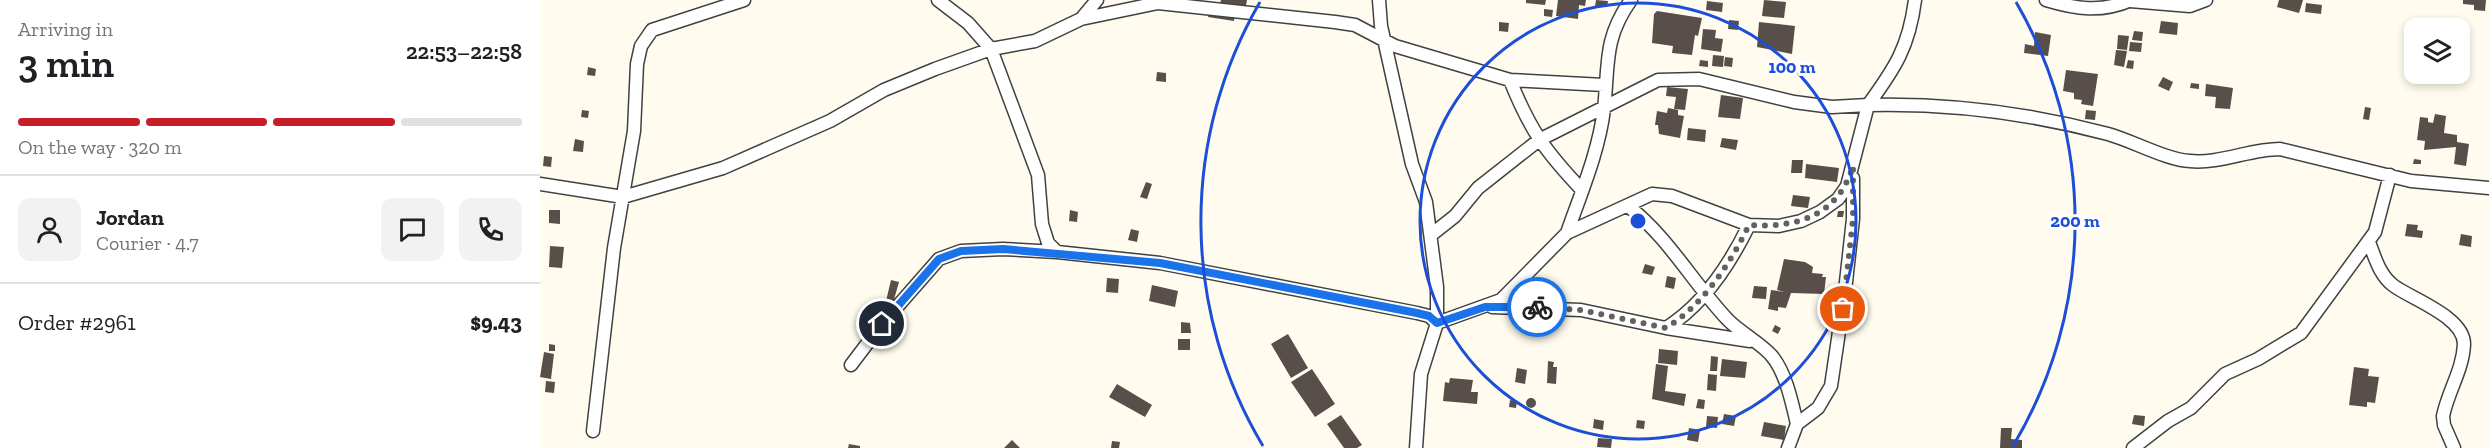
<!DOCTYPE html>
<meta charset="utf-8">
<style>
body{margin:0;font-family:"Zilla Slab",serif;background:#f2f2f2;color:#202124;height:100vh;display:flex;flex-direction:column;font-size:22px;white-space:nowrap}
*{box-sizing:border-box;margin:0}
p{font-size:20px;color:#757577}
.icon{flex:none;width:33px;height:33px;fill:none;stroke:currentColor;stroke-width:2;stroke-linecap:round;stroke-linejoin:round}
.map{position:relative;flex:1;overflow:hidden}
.sheet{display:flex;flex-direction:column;background:#fff;width:540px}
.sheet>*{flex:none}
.tools{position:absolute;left:1864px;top:18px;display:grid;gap:12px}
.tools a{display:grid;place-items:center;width:66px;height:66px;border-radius:12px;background:#fff;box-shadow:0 3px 9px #0003;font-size:30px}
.pin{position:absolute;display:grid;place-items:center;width:51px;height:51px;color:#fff;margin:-26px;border:3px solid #fff;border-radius:50%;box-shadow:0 2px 6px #0007}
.courier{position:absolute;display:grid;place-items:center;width:60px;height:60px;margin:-30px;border:4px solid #1a73e8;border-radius:50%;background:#fff;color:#222;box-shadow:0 2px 8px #0007}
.summary em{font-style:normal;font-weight:600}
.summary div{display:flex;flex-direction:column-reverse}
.summary{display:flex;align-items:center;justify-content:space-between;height:102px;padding:0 18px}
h1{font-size:39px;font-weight:600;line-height:45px}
.bar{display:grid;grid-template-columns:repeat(4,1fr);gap:9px 6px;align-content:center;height:72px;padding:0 18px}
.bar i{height:8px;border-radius:4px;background:#e0e0e0}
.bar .selected{background:#c81d27}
.bar p{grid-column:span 4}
.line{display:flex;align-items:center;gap:15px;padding:0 18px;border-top:2px solid #e0e0e0}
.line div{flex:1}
.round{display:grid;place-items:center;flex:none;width:63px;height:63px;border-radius:12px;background:#f2f2f2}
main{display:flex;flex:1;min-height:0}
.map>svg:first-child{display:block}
.building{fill:#584f4a}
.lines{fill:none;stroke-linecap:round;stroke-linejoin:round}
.street-casing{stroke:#414141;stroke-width:15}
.street{stroke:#fff;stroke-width:12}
.done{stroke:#62615d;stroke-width:6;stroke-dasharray:0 10.8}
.route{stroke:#1a73e8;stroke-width:8}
.ring{fill:none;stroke:#1d4ed8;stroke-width:3}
.centre{fill:#1d4ed8;stroke:#fff;stroke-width:3}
.ring-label{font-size:18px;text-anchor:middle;font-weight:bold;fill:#1d4ed8;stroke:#fff;stroke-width:6;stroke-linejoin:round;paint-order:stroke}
</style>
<main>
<section class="sheet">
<div class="summary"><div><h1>3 min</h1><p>Arriving in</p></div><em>22:53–22:58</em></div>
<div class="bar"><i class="selected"></i><i class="selected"></i><i class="selected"></i><i></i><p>On the way · 320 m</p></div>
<div class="line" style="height:108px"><a class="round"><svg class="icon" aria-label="person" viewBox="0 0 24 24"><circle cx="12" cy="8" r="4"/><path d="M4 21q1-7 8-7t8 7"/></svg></a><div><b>Jordan</b><p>Courier · 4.7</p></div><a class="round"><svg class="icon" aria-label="chat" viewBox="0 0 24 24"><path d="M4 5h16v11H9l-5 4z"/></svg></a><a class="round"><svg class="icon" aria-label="phone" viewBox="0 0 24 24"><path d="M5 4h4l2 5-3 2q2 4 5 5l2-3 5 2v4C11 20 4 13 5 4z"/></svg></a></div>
<div class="line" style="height:78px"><div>Order #2961</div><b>$9.43</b></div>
</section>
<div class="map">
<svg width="1949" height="448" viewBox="0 0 1949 448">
<rect width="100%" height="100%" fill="#fffcef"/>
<path class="building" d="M 681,0 L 707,0 L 705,11 L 680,4 Z
M 986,0 L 1006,0 L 1005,5 L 986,3 Z
M 1018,0 L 1046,0 L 1045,6 L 1039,5 L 1038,19 L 1016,16 Z
M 1056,0 L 1068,1 L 1067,7 L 1055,6 Z
M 1224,0 L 1246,2 L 1244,18 L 1222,16 Z
M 1739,0 L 1763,0 L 1759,13 L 1737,7 Z
M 1923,0 L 1946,0 L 1945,11 L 1934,10 L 1934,5 L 1923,4 Z
M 1167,1 L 1183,3 L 1182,12 L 1166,10 Z
M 1766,3 L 1782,5 L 1781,14 L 1765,12 Z
M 1004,9 L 1013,10 L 1012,17 L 1004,16 Z
M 669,11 L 695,14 L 694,21 L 668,17 Z
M 1117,11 L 1162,18 L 1158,36 L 1155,35 L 1152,55 L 1132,53 L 1133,46 L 1112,43 L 1114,14 Z
M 1189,20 L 1199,21 L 1198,30 L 1188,29 Z
M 1621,21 L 1638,23 L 1637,35 L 1619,33 Z
M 959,22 L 969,23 L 968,32 L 959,31 Z
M 1219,22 L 1255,26 L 1252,54 L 1217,47 Z
M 1163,29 L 1176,30 L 1175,38 L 1183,39 L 1181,52 L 1161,49 Z
M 1594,31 L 1603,32 L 1602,41 L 1592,40 Z
M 1495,32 L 1511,35 L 1508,56 L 1484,53 L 1485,44 L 1494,46 Z
M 1578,35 L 1589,36 L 1587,50 L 1577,49 Z
M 1590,42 L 1602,43 L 1601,52 L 1589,51 Z
M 1576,50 L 1587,51 L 1584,67 L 1574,65 Z
M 1173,55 L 1184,56 L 1183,67 L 1172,66 Z
M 1185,57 L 1193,58 L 1192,67 L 1184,66 Z
M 1160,60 L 1168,61 L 1168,67 L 1159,66 Z
M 1588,60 L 1594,61 L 1593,69 L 1586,68 Z
M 48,67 L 56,69 L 55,76 L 47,75 Z
M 1526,70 L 1558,74 L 1553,106 L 1541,104 L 1542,100 L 1534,99 L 1534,93 L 1523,91 Z
M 617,72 L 626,73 L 626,82 L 616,81 Z
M 1623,77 L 1633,82 L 1629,91 L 1618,86 Z
M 1651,83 L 1659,84 L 1659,89 L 1650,88 Z
M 1666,84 L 1693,88 L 1690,109 L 1675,108 L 1676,97 L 1665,96 Z
M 1127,87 L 1148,89 L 1145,110 L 1134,109 L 1136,97 L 1126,96 Z
M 1181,95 L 1203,98 L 1200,119 L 1178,117 Z
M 1825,107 L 1831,108 L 1829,120 L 1823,119 Z
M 1128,108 L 1138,110 L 1138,115 L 1144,116 L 1140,138 L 1119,134 L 1118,125 L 1115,125 L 1117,111 L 1127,113 Z
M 42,110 L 49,111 L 48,118 L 41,117 Z
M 1546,110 L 1556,111 L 1555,120 L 1545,119 Z
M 1895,114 L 1906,116 L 1904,133 L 1917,135 L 1917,142 L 1929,144 L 1926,166 L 1914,164 L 1916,147 L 1884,150 L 1885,141 L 1877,140 L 1880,117 L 1888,118 L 1888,122 L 1893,123 Z
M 1148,128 L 1166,130 L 1165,142 L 1147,140 Z
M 1182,138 L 1198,140 L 1196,150 L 1180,147 Z
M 35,139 L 44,141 L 43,152 L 33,151 Z
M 4,156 L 12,157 L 11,167 L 3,166 Z
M 1874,159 L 1881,160 L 1881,164 L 1873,164 Z
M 1252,160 L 1263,160 L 1262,173 L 1251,173 Z
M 1266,164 L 1299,168 L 1297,182 L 1265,178 Z
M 606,182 L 612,184 L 607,199 L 600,197 Z
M 1253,195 L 1270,197 L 1268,208 L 1251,206 Z
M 9,210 L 20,210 L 20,224 L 9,223 Z
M 530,210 L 538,212 L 537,222 L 529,221 Z
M 1298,211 L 1304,211 L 1303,217 L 1297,217 Z
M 1867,224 L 1878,225 L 1877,230 L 1883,231 L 1882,238 L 1865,236 Z
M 591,229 L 599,231 L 597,242 L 588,240 Z
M 1921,234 L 1932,236 L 1931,247 L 1919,245 Z
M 10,246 L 24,247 L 22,268 L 9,267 Z
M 1244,259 L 1265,262 L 1273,267 L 1272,273 L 1283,274 L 1282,277 L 1286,277 L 1284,294 L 1251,293 L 1246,308 L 1238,307 L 1238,311 L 1228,309 L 1231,290 L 1245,292 L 1237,290 Z
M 1105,264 L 1115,267 L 1112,275 L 1102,273 Z
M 1127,276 L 1136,278 L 1134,289 L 1125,287 Z
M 567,278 L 579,279 L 578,293 L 566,292 Z
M 351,280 L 359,282 L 353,303 L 346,301 Z
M 612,285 L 638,291 L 635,307 L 609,301 Z
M 1214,286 L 1227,287 L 1226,299 L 1212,298 Z
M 641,322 L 650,323 L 651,333 L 641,333 Z
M 1235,325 L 1241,328 L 1238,334 L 1232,331 Z
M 748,334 L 768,368 L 751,378 L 731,344 Z
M 638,339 L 650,339 L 650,350 L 638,350 Z
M 9,344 L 15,345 L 15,351 L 9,351 Z
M 1119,349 L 1138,351 L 1137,365 L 1118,363 Z
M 4,352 L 14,354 L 11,379 L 0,377 Z
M 1171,356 L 1178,357 L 1177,371 L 1170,371 Z
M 1182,359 L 1207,362 L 1205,378 L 1180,376 Z
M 1008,361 L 1014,362 L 1013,367 L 1017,367 L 1016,384 L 1007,383 Z
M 1116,364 L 1128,366 L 1125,391 L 1146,394 L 1144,406 L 1112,399 Z
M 1814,367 L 1829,369 L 1828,376 L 1839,377 L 1835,403 L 1827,402 L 1827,407 L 1809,405 Z
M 977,368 L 987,370 L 985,384 L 975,382 Z
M 772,369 L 795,404 L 775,417 L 751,382 Z
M 1168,374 L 1177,375 L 1176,391 L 1167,390 Z
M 910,378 L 933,380 L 931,392 L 938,392 L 937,404 L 903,401 L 905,382 L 909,383 Z
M 6,381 L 15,382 L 14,393 L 5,392 Z
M 577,384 L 612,405 L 605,417 L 569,397 Z
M986 403a5 5 0 1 1 10 0a5 5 0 1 1-10 0Z
M 1158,399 L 1165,400 L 1164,409 L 1156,408 Z
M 970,400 L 977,401 L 976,408 L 969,407 Z
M 1184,414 L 1196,416 L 1194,426 L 1182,424 Z
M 801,415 L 822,445 L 817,448 L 804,448 L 787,424 Z
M 1594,415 L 1605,416 L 1604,426 L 1592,424 Z
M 1167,416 L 1178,417 L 1177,428 L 1166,427 Z
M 1054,419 L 1064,421 L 1063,430 L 1053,428 Z
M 1097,420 L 1105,421 L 1104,429 L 1096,428 Z
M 1224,422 L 1246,426 L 1244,440 L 1221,436 Z
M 1149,428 L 1160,430 L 1158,442 L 1147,440 Z
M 1461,428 L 1472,428 L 1471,439 L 1482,440 L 1482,448 L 1460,448 Z
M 1058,438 L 1072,439 L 1071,448 L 1057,447 Z
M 472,440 L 480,448 L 464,448 Z
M 572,441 L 580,442 L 579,448 L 571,448 Z
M 309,444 L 320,446 L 320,448 L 308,448 Z"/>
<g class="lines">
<defs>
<path id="street" d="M 398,0 L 428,23 L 451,49 L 498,175 L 502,224 L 508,243 L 517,252 L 620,263 L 877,313 L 889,316 L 897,323
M 839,0 L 841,26 L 872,164 L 886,202 L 897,287 L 897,323
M 1506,0 C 1536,9 1561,13 1591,0
M 1590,1 L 1650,6 L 1666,0
M 541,19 L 618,3 L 795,22 L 815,25 L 855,46 L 970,80 L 1064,85
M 970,80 C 990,130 1005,151 1042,190
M 0,184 L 83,197 L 183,168 L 290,121 L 344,90 L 395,69 L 451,49 L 495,41 L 541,19 L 557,0
M 1088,206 C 1129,238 1153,283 1188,320 C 1201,333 1219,342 1231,355 C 1246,372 1252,403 1257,424
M 1027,233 C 1041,193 1059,151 1064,109 C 1069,65 1063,39 1091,0
M 891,235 L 915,216 L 938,188 L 999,140 L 1118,80 L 1159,79 L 1254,102 L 1292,107 L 1328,105 C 1355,68 1369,47 1375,0
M 1829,242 C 1835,258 1840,276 1854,286 C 1872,299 1924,317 1924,344 C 1923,370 1908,391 1903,416 L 1904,425 L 1914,448
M 952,307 L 1041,310 L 1126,328 C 1163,305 1190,264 1209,225
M 1126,328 L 1210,341
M 311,365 L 342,324 L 399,259 L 421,251 L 463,249 L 517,252
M 53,431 L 74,248 L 94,131 L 97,64 L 101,46 L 112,30 L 204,0
M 876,448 L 881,374 L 897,323 L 961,300 L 1027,233 L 1112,194 L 1132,196 L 1209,225 L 1239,226 L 1261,221 L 1280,212 L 1298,199 L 1307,186 L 1328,105 C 1409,103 1489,113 1568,134 C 1593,141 1627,160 1650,161 C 1680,164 1710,149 1740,149 L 1871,181 L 1949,188
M 1248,448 L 1257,424 L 1278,408 L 1291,386 L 1305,291 L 1313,219 L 1313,178
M 1593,448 L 1628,421 L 1651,408 L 1685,374 L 1718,359 L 1761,333 L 1835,232 L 1850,175"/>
</defs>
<use href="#street" class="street-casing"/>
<use href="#street" class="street"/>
</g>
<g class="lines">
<path class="done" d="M 997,307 L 1041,310 L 1126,328 C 1163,305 1190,264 1209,225 C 1257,228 1298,216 1313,166 L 1313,219 L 1303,309"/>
<path class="route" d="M 342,324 L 399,259 L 421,251 L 463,249 L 620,263 L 877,313 L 889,316 L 897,323 L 945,307 L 997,307"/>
</g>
<g class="ring">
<circle cx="1098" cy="221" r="218"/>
<path d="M723 446A437 437 0 0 1 720 2M1476 2A437 437 0 0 1 1473 446"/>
</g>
<circle cx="1098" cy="221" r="9" class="centre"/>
<g class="ring-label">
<text x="1252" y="73">100 m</text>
<text x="1535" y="227">200 m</text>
</g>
</svg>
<div class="tools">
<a><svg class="icon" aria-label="layers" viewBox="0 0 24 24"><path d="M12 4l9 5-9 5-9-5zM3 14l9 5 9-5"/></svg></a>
</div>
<div class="pin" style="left:1303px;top:309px;background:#ea580c"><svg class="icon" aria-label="bag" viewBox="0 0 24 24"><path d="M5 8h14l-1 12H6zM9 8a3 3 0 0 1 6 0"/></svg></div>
<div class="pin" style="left:342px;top:324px;background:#1f2937"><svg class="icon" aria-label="home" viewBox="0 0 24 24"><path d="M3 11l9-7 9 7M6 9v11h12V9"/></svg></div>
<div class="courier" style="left:997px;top:307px"><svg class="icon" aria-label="bike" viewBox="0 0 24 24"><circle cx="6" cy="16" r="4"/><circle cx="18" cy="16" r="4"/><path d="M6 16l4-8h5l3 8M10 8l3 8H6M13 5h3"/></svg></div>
</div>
</main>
